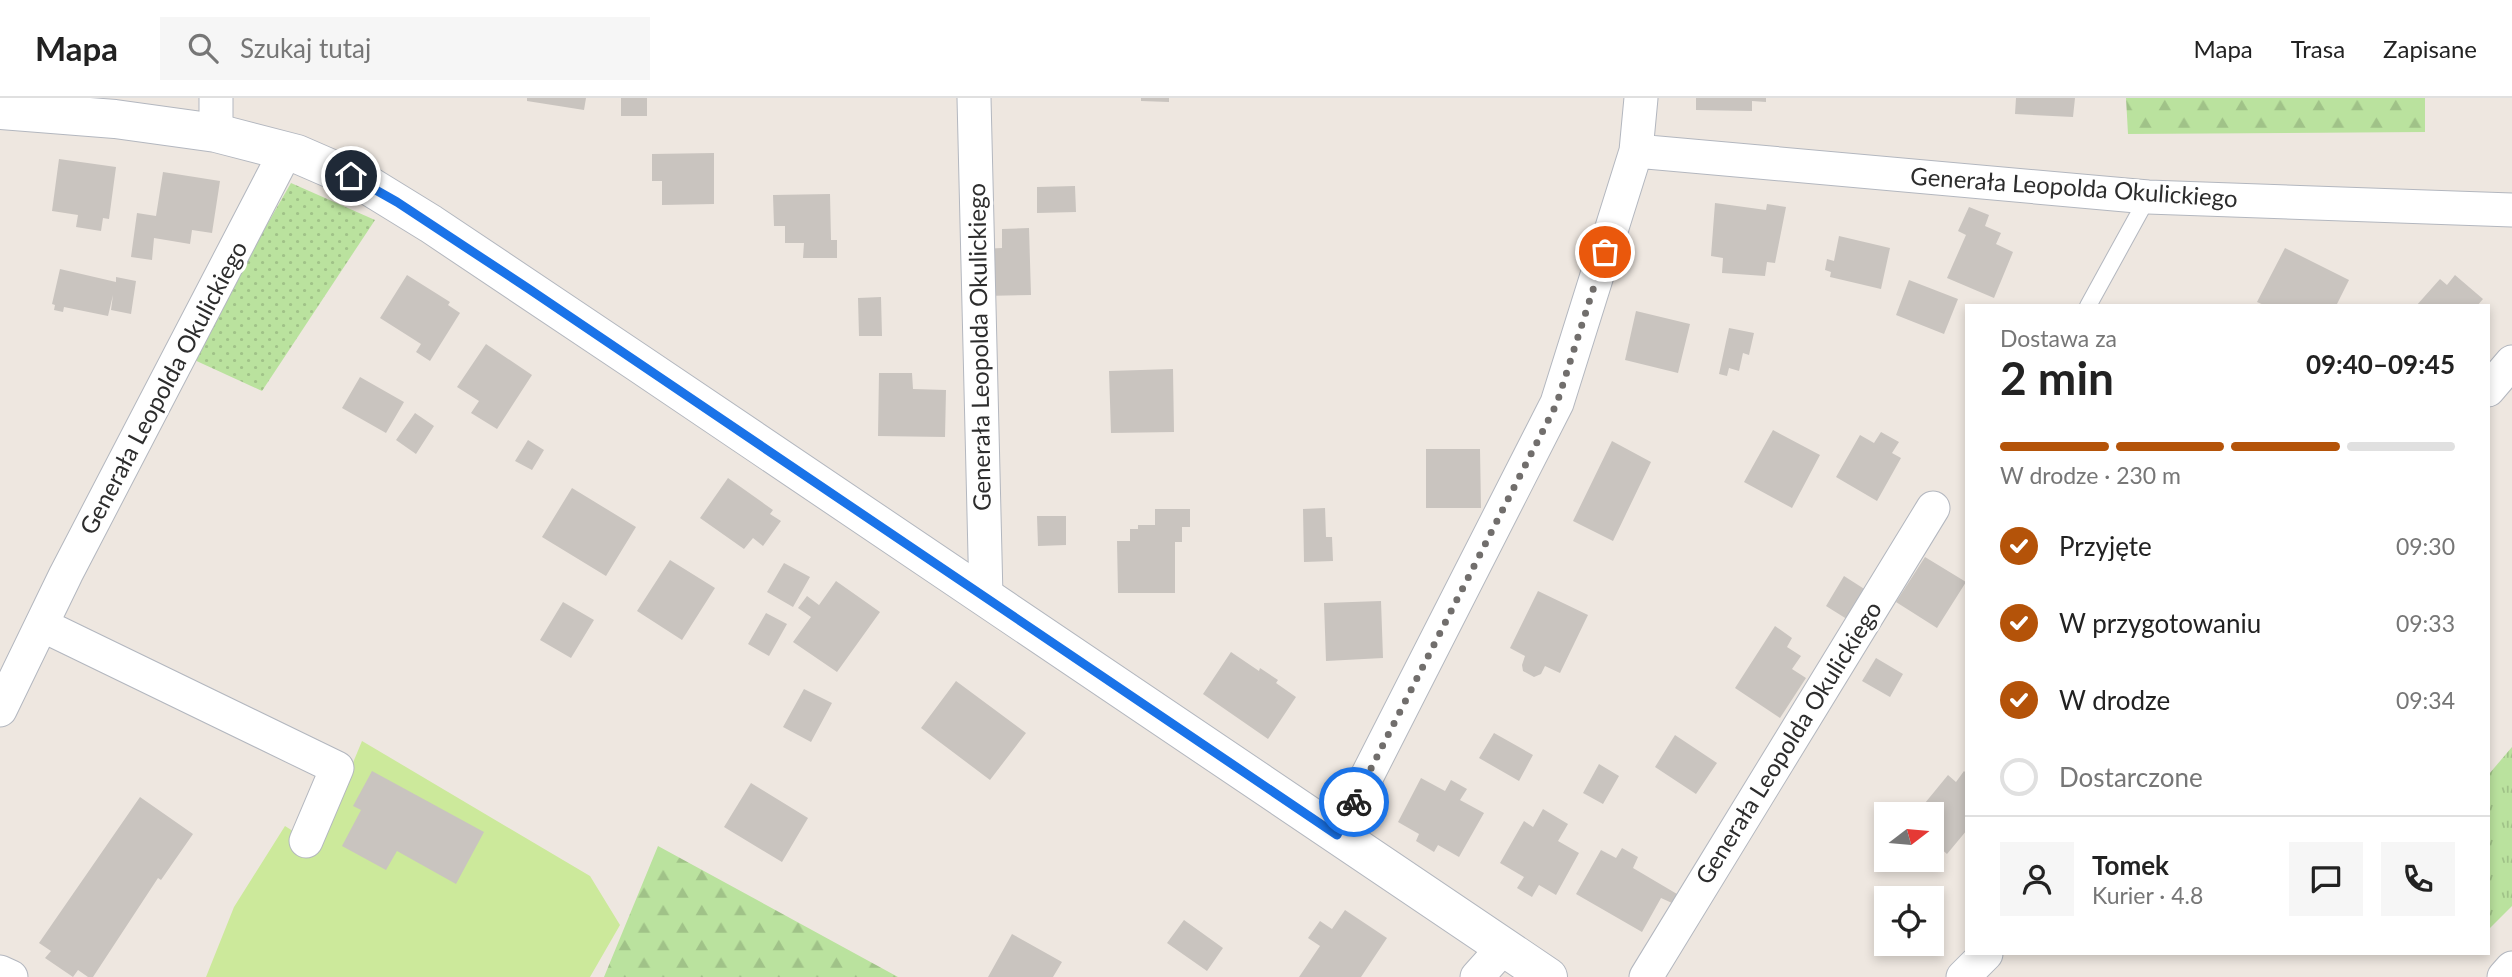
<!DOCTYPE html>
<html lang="pl">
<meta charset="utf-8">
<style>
body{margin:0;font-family:Lato,sans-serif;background:#f6f6f6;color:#222;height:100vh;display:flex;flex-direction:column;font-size:26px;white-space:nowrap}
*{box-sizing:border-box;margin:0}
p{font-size:23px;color:#767676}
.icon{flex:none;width:38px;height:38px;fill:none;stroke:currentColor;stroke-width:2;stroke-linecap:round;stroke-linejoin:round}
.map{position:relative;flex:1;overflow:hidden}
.panel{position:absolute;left:1965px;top:206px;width:525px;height:651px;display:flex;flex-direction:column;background:#fff;border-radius:0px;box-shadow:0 4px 10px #0003}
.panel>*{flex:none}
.needle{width:46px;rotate:74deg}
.buttons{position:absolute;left:1874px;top:704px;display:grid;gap:14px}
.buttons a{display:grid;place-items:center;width:70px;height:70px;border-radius:0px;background:#fff;box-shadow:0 4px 10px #0003;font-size:35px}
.pin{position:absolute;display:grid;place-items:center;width:60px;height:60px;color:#fff;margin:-30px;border:4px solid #fff;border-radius:50%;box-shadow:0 2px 7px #0007}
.courier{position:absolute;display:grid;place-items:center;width:70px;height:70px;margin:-35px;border:5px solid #1a73e8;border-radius:50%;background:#fff;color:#222;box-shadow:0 2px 9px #0007}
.headline em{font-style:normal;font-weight:700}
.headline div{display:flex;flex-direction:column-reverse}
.headline{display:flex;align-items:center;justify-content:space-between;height:119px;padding:0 35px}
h1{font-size:46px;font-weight:700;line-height:52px}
.bar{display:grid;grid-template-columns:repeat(4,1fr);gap:10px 7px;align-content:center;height:84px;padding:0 35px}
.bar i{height:9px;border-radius:5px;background:#e0e0e0}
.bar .on{background:#b45309}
.bar p{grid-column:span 4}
.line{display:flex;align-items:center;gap:18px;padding:0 35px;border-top:2px solid #e0e0e0}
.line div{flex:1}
.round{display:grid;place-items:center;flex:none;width:74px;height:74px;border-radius:0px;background:#f6f6f6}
ol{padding:0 35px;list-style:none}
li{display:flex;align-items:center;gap:21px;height:77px}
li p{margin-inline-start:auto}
li .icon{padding:7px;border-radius:50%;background:#b45309;color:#fff;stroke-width:4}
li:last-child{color:#767676}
li i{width:38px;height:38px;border:4px solid #e0e0e0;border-radius:50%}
header{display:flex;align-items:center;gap:42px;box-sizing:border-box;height:98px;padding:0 35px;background:#fff;border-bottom:2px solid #e0e0e0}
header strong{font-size:33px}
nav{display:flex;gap:38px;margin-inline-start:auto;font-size:24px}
.search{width:490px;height:63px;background:#f6f6f6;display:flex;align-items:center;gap:18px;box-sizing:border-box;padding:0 24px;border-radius:0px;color:#767676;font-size:26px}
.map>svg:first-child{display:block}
.grass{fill:url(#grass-tufts)}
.forest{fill:url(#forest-firs)}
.park{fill:url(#park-dots)}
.pitch{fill:#cce99b}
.building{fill:#c9c4bf}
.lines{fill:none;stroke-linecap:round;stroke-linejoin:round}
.lane-casing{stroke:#b3b7bf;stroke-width:18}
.street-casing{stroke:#b3b7bf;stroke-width:35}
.secondary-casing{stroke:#b3b7bf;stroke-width:40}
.lane{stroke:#fff;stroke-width:16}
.street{stroke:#fff;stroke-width:33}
.secondary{stroke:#fff;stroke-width:38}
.done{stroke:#716e6c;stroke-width:7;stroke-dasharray:0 12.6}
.route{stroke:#1a73e8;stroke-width:9}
.labels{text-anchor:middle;stroke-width:7;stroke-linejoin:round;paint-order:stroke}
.street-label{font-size:24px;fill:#2d2d2d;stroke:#fff}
</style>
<header>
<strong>Mapa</strong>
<div class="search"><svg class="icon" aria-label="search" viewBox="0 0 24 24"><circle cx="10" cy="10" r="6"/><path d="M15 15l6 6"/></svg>Szukaj tutaj</div>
<nav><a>Mapa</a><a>Trasa</a><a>Zapisane</a></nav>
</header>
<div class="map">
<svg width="2512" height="879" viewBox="0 0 2512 879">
<defs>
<pattern id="grass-tufts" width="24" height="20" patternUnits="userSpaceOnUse" patternTransform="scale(1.75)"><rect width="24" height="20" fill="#bae29e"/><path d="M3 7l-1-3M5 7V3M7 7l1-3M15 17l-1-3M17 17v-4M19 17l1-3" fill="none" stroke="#a0c288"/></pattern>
<pattern id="forest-firs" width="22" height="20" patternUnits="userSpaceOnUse" patternTransform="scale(1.75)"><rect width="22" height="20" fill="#bae29e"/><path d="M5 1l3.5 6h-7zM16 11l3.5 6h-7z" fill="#a0c288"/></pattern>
<pattern id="park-dots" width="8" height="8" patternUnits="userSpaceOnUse" patternTransform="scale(1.75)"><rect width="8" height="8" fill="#bae29e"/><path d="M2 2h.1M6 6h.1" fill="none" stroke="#a0c288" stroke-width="1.8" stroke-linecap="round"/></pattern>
</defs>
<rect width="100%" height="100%" fill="#eee7e0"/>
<path class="grass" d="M 2512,649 L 2512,808 L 2489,831 L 2489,676 Z"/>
<path class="forest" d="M 2126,0 L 2425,0 L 2425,34 L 2128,36 Z
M 658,748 L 898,879 L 604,879 Z"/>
<path class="park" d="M 291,85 L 375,122 L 262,293 L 190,260 Z"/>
<path class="pitch" d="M 362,643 L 590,778 L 620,827 L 590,879 L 206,879 L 234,809 L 285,728 L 318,749 Z"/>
<path class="building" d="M 527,0 L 586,0 L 584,12 L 527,3 Z
M 621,0 L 647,0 L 647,18 L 621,18 Z
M 1141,0 L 1169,0 L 1169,4 L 1141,3 Z
M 1696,0 L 1766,0 L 1766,4 L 1752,3 L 1752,13 L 1696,12 Z
M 2016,0 L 2075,0 L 2073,19 L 2015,16 Z
M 714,55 L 714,106 L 662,107 L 662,83 L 652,83 L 652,56 Z
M 59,61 L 116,69 L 109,121 L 103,120 L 101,133 L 76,129 L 78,117 L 52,113 Z
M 163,74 L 220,83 L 212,135 L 192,132 L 190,146 L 154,140 L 152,162 L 131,159 L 137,115 L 156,118 Z
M 1075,88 L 1076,114 L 1037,115 L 1037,89 Z
M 830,96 L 831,142 L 837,142 L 837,160 L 803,160 L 804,145 L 785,145 L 785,128 L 774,128 L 773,97 Z
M 1715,105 L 1766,112 L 1767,106 L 1786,109 L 1775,165 L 1767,164 L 1765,178 L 1722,175 L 1723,160 L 1711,158 Z
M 1969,109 L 1989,117 L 1985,128 L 2001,135 L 1996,146 L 2013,154 L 1994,200 L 1947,180 L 1966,137 L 1958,133 Z
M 1029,130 L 1031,197 L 982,198 L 981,151 L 1002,150 L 1002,131 Z
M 1839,138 L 1890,150 L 1881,191 L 1830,179 L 1831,174 L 1825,172 L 1827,161 L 1834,163 Z
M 2285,150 L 2349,182 L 2336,208 L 2266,208 L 2257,204 Z
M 60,171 L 116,184 L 116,179 L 136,183 L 131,216 L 111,212 L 113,197 L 108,218 L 64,209 L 63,214 L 54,212 L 55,207 L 52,206 Z
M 407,177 L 450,204 L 448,207 L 460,215 L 430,263 L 416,254 L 421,246 L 380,220 Z
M 2455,177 L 2483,201 L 2477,208 L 2416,208 L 2440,181 L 2447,187 Z
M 1909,182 L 1958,201 L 1944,236 L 1896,217 Z
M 881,199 L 882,238 L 859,238 L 858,200 Z
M 1636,213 L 1690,226 L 1678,275 L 1625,262 Z
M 1729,230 L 1754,235 L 1749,257 L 1743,255 L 1739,273 L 1729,270 L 1727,278 L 1719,276 Z
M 486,246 L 532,277 L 497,331 L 471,315 L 479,303 L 457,289 Z
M 1173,271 L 1174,334 L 1111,335 L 1109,273 Z
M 879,275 L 912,275 L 913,291 L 946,292 L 945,339 L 878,338 Z
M 360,279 L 404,304 L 386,335 L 342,310 Z
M 415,315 L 434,328 L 416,356 L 396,342 Z
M 1773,332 L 1820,357 L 1792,410 L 1744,384 Z
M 1881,334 L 1899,344 L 1892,355 L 1901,360 L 1877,403 L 1836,379 L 1860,337 L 1874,345 Z
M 528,342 L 544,352 L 532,372 L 515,363 Z
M 1612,343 L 1651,364 L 1613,443 L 1573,423 Z
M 1426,351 L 1480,351 L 1481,410 L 1426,410 Z
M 728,380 L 773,412 L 770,416 L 781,423 L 763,448 L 753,440 L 744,451 L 700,420 Z
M 572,390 L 636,429 L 606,478 L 542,439 Z
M 1325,410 L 1326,439 L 1332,439 L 1333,463 L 1304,464 L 1303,411 Z
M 1155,411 L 1190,411 L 1190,429 L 1182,429 L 1182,444 L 1175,444 L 1175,495 L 1118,495 L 1117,443 L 1130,443 L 1130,431 L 1138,431 L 1138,427 L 1155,427 Z
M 1037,418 L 1066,418 L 1066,447 L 1038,448 Z
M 1925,459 L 1966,484 L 1937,530 L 1896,504 Z
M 670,462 L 715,490 L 682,542 L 637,513 Z
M 784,465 L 810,479 L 793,509 L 767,494 Z
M 1844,478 L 1869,494 L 1850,523 L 1826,508 Z
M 836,483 L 880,514 L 837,574 L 793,544 L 811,519 L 798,510 L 807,498 L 819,507 Z
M 1538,493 L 1588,517 L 1560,575 L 1545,568 L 1541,576 L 1534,579 L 1523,573 L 1522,567 L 1525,558 L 1510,550 Z
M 1381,503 L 1383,560 L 1326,563 L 1324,505 Z
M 563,504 L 594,522 L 571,560 L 540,542 Z
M 766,515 L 787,526 L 769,558 L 748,546 Z
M 1775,528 L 1792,540 L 1787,549 L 1801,558 L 1792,571 L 1806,580 L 1780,620 L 1735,590 Z
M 1231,554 L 1259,573 L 1260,570 L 1278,582 L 1276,585 L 1296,599 L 1268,641 L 1203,596 Z
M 1876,560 L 1903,576 L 1890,599 L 1862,583 Z
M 956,583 L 1026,635 L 990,682 L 921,630 Z
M 804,591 L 832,605 L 811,644 L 783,629 Z
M 1494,635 L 1533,657 L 1519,683 L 1479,660 Z
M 1675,637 L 1717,665 L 1696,696 L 1655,669 Z
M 1599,666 L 1619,678 L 1603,706 L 1583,695 Z
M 372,673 L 484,734 L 456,786 L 397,753 L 386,772 L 342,748 L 361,712 L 353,708 Z
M 1964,673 L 1967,676 L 1967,732 L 1947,756 L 1932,743 L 1932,716 L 1916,716 L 1948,677 L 1956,684 Z
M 1421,680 L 1445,693 L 1451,682 L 1467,691 L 1460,702 L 1484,715 L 1459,759 L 1438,747 L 1434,754 L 1416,743 L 1419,736 L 1398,724 Z
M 751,685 L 808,720 L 782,764 L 724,729 Z
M 140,699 L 193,736 L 161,782 L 158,780 L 93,879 L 88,879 L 78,872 L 73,879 L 45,860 L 51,853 L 39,845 Z
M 1543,711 L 1568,726 L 1558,743 L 1579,755 L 1556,797 L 1539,787 L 1532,799 L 1517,790 L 1524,779 L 1500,765 L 1524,723 L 1533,729 Z
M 1622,750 L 1638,759 L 1633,770 L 1677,796 L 1672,805 L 1661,800 L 1642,834 L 1576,796 L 1601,752 L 1616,760 Z
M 1345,812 L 1387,840 L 1361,879 L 1299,879 L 1320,848 L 1308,840 L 1320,823 L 1332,831 Z
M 1184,822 L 1223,850 L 1207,873 L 1167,845 Z
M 1012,836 L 1062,864 L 1053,879 L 988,879 Z"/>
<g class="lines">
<defs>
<path id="lane" d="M 2088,208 L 2148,99"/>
<path id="street" d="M 216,0 L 216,35
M 974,0 L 986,499
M 1636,53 L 2148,99 L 2512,112
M 2488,292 L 2512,264
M 42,527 L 337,670 L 306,743
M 0,612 L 66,476 L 286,53
M 1337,737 L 1557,305 L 1636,53 L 1641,0
M 0,874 L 11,879
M 1477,879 L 1503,850
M 1646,879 L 1933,410
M 1963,879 L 1986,856
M 2504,879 L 2512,870"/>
<path id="secondary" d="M 0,12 L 115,21 L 216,35 L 297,56 L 366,86 L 431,126 L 637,264 L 1548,879"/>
</defs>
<use href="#lane" class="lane-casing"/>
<use href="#street" class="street-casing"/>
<use href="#secondary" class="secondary-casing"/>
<use href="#lane" class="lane"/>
<use href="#street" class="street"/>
<use href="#secondary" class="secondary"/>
</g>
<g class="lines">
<path class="done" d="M 1354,704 L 1557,305 L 1605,154"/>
<path class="route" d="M 351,78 L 397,104 L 529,191 L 1337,737 L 1354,704"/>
</g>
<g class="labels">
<g class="street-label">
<text transform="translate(2074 90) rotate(4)" y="8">Generała Leopolda Okulickiego</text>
<text transform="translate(980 249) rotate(-91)" y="8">Generała Leopolda Okulickiego</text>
<text transform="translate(164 290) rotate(-62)" y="8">Generała Leopolda Okulickiego</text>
<text transform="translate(1789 645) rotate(-58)" y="8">Generała Leopolda Okulickiego</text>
</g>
</g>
</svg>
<div class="buttons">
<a><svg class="needle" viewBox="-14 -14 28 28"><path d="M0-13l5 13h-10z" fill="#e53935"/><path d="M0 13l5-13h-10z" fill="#767676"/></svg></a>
<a><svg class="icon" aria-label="locate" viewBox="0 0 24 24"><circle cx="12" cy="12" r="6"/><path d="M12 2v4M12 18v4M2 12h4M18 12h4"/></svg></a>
</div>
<div class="pin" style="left:1605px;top:154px;background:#ea580c"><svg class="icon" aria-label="bag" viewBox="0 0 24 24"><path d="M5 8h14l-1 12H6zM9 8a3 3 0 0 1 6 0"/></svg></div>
<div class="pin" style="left:351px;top:78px;background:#1f2937"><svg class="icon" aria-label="home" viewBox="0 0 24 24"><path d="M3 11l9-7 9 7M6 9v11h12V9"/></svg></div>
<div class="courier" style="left:1354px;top:704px"><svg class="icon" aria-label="bike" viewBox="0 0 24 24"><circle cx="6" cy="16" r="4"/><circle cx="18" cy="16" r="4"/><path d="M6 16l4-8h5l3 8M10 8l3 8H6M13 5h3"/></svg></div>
<section class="panel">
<div class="headline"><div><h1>2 min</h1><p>Dostawa za</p></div><em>09:40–09:45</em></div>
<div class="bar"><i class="on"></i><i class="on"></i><i class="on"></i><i></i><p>W drodze · 230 m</p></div>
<ol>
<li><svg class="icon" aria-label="check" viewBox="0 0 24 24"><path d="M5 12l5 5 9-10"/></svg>Przyjęte<p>09:30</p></li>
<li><svg class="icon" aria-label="check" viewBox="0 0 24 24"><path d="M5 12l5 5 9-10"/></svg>W przygotowaniu<p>09:33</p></li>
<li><svg class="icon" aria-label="check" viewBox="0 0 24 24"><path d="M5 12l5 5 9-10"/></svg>W drodze<p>09:34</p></li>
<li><i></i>Dostarczone</li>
</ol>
<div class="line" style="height:126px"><a class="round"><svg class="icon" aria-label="person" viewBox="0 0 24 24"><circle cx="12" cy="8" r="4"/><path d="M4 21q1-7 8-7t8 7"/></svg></a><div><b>Tomek</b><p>Kurier · 4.8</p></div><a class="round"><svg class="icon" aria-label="chat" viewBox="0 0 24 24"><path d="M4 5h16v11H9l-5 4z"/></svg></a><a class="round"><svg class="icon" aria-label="phone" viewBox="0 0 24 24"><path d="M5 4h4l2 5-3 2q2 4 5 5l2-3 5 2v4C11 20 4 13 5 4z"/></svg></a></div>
</section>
</div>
